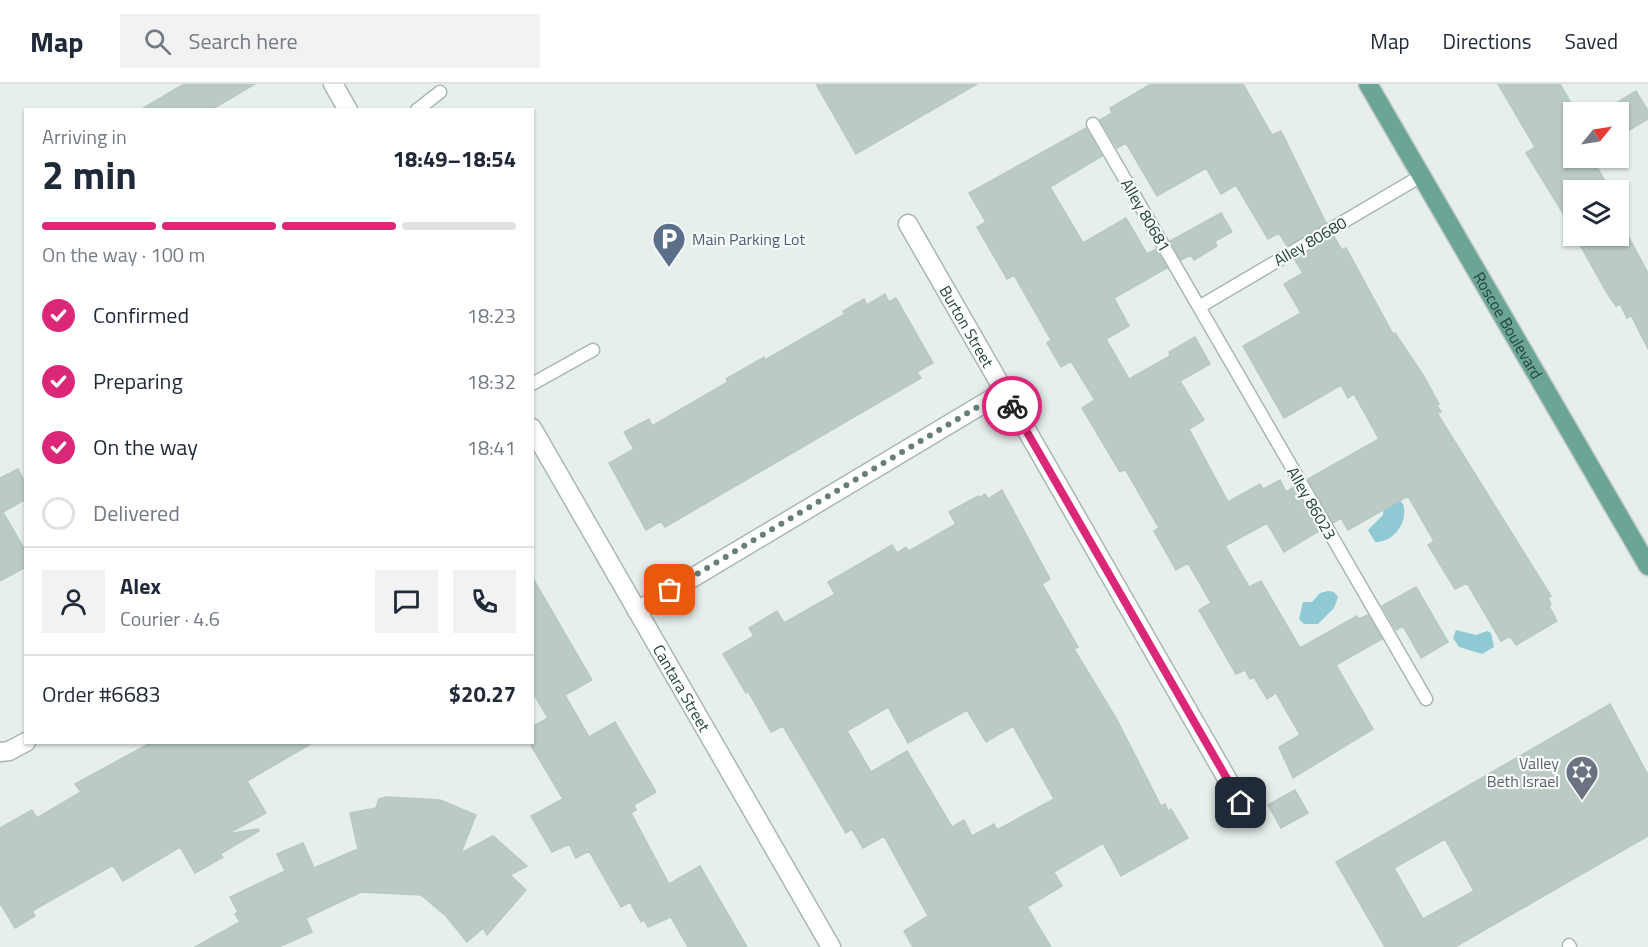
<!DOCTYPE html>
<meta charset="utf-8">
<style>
body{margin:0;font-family:"Titillium Web",sans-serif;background:#f2f2f3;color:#1f2937;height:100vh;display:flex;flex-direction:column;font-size:22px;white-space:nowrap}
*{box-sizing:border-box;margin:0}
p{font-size:20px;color:#747a83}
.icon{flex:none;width:33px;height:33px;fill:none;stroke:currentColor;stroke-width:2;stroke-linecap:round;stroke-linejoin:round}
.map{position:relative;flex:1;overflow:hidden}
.sheet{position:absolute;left:24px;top:24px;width:510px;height:636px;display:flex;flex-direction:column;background:#fff;border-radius:0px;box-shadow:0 2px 4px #0004}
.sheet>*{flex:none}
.needle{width:39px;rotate:60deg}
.controls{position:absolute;left:1563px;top:18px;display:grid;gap:12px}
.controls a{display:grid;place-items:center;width:66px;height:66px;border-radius:0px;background:#fff;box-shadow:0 2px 4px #0004;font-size:30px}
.pin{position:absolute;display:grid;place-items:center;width:51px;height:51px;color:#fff;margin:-26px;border-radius:12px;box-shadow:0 3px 9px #0006}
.courier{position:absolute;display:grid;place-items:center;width:60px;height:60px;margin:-30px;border:4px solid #db2777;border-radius:50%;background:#fff;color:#222;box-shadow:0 2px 8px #0007}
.overview em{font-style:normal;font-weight:700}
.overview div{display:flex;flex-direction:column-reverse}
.overview{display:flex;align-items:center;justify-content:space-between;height:102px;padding:0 18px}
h1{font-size:39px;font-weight:700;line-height:45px}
.bar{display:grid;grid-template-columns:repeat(4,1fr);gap:9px 6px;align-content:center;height:72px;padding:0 18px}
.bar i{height:8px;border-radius:4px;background:#e0e1e3}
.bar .active{background:#db2777}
.bar p{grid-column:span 4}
.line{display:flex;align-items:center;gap:15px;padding:0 18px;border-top:2px solid #e0e1e3}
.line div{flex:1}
.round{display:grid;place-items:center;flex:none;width:63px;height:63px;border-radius:0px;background:#f2f2f3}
ol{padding:0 18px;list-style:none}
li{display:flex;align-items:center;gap:18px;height:66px}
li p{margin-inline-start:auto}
li .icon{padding:6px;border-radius:50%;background:#db2777;color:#fff;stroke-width:4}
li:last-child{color:#747a83}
li i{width:33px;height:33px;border:3px solid #e0e1e3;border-radius:50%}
header{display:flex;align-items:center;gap:36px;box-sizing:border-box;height:84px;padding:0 30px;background:#fff;border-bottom:2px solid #e0e1e3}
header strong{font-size:28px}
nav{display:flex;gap:33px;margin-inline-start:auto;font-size:21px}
.search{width:420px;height:54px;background:#f2f2f3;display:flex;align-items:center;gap:15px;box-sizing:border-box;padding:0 21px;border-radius:0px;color:#747a83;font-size:22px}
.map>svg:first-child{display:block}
.water{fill:#8ec9d4}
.building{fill:#bbcac4;stroke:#b8c9c2;stroke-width:1.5;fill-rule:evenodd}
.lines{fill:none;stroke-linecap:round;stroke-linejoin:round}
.service-casing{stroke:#a8b8b2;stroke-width:15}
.minor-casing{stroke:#a8b8b2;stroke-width:21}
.tertiary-casing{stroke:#a8b8b2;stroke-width:21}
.primary-casing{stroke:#c2cac8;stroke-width:21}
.service{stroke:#fff;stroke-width:12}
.minor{stroke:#fff;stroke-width:18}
.tertiary{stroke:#fff;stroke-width:18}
.primary{stroke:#6aa596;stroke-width:18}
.done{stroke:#687f78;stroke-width:6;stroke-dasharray:0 10.8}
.route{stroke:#db2777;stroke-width:8}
.labels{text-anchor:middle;stroke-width:4.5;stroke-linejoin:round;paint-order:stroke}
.street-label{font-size:16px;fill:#24423a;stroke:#f7fbf9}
.service-label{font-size:16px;fill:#4e5e75;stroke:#f7fbf9;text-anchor:start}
.worship-label{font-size:16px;fill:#5b616d;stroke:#f7fbf9;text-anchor:end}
</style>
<header>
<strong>Map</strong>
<div class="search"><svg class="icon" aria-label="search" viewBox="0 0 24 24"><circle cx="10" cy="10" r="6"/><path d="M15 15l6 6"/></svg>Search here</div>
<nav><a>Map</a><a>Directions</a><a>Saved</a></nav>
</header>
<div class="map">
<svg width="1648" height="863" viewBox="0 0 1648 863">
<rect width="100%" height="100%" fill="#e6efeb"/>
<path class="water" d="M 1398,415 L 1403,420 C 1409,438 1393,459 1375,458 L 1368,446 L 1383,431 L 1384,422 Z
M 1328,507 L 1334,508 L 1338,513 L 1334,524 L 1318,540 L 1304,540 L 1299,535 L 1303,518 L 1312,518 L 1320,509 Z
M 1456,546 L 1476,551 L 1487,547 L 1491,549 L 1494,563 L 1482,570 L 1459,563 L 1453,554 Z"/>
<path class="building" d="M 184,0 L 255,0 L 211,26 L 140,26 Z
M 816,0 L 977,0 L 856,70 Z
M 1151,0 L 1243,0 L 1272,51 L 1281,47 L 1326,139 L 1287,162 L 1279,149 L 1268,155 L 1236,101 L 1221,110 L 1206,84 L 1157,112 L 1126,59 L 1117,64 L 1100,36 L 1112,29 L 1110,24 Z
M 1498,0 L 1560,0 L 1574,24 L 1574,74 L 1592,74 L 1610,106 L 1574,106 L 1574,147 L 1526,69 L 1535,63 Z
M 1636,7 L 1648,27 L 1648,35 L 1626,48 L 1618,35 L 1618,28 L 1615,28 L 1611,22 Z
M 1086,44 L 1102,72 L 1050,103 L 1083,159 L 1126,134 L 1147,170 L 1156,165 L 1167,184 L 1114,214 L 1129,242 L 1106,255 L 1129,295 L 1170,272 L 1169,268 L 1195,253 L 1210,280 L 1180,297 L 1204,336 L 1189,345 L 1228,418 L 1260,400 L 1263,405 L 1280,396 L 1286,408 L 1294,403 L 1319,447 L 1284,468 L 1267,439 L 1225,462 L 1249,503 L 1261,497 L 1300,564 L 1357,532 L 1359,535 L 1368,531 L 1382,555 L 1336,581 L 1373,645 L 1293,694 L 1279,663 L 1300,651 L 1276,609 L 1267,615 L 1254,593 L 1250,595 L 1245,586 L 1236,590 L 1199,526 L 1211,519 L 1188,479 L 1176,486 L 1154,447 L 1159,444 L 1125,385 L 1120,388 L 1082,324 L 1095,316 L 1071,277 L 1061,283 L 1047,259 L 1051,256 L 1014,191 L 1007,195 L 977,143 L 986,138 L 969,109 Z
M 1221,129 L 1232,148 L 1215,157 L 1217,162 L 1194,176 L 1191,171 L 1181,176 L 1170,157 Z
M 1575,152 L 1628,152 L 1648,189 L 1648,265 L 1631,231 L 1627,234 L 1620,220 L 1616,222 L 1607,209 Z
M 1334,153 L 1342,166 L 1346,164 L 1393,250 L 1395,249 L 1423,291 L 1439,320 L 1437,321 L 1441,328 L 1437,329 L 1551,512 L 1548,514 L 1551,520 L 1549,522 L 1557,537 L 1516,561 L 1510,552 L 1501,557 L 1467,499 L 1455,505 L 1428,461 L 1434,457 L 1408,412 L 1348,446 L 1341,434 L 1333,439 L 1308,395 L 1379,355 L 1354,310 L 1348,314 L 1341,301 L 1284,334 L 1243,262 L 1301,229 L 1284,200 L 1303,189 L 1295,176 Z
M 885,210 L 889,218 L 896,214 L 933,279 L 917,288 L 921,294 L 665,443 L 661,437 L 646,446 L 609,379 L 634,365 L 624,348 L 649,335 L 652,342 L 728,298 L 726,295 L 764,273 L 765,276 L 845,230 L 843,227 L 864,215 L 867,221 Z
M 18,385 L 26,401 L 26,415 L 3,428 L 26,468 L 26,483 L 0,497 L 0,394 Z
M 1002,406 L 1050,495 L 1042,500 L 1078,563 L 1074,565 L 1116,634 L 1161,722 L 1165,720 L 1168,727 L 1171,725 L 1188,754 L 1121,792 L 1103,759 L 1054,788 L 1062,802 L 1027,823 L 1051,863 L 913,863 L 904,847 L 928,832 L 884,752 L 863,764 L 852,745 L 846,749 L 783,642 L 771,648 L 748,607 L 746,609 L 723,570 L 754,552 L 749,544 L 777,527 L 784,539 L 835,510 L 828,498 L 892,461 L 897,469 L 906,463 L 909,467 L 956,440 L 949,428 L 978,412 L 979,414 L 985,410 L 988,415 ZM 888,623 L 908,659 L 967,626 L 986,658 L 1013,642 L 1054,715 L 997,746 L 994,740 L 972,752 L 964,736 L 952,743 L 907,667 L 871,688 L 847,647 Z
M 532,493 L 592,596 L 565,611 L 589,653 L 615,638 L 656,708 L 634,721 L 636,726 L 631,729 L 669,800 L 700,782 L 747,863 L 688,863 L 671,833 L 648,843 L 644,836 L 641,838 L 630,818 L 621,823 L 589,767 L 576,774 L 569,760 L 552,768 L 531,732 L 563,715 L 532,663 L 532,643 L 548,634 L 532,607 Z
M 1416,503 L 1448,558 L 1421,574 L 1403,542 L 1396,546 L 1382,522 Z
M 1610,620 L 1648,691 L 1648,752 L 1455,863 L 1385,863 L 1336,778 ZM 1445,755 L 1474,807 L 1423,835 L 1394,784 Z
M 152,658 L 314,658 L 247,697 L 266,729 L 227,750 L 258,745 L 259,747 L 220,770 L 223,773 L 195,789 L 180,763 L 123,797 L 113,781 L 32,827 L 35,832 L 15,844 L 0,819 L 0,744 L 32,726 L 37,734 L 81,708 L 75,700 Z
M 1295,706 L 1308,729 L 1281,744 L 1268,721 Z
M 387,713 L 440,716 L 476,731 L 461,769 L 493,752 L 527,782 L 510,791 L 526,806 L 487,851 L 483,844 L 467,858 L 446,832 L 421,811 L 361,808 L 306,834 L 312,848 L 279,863 L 195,863 L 240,838 L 235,830 L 238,828 L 230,813 L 285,787 L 277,770 L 303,759 L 314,784 L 358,765 L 350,729 L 376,724 L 379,715 Z"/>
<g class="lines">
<defs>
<path id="service" d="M 417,26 L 440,8
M 1093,40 L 1426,615
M 1199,223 L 1421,92
M 532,300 L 593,266
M 1569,861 L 1570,863"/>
<g id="minor">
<path id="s1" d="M 908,140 L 1241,719"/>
<path d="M 637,527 L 1003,308"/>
<path d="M 0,668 L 9,667 L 26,658"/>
</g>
<g id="tertiary">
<path d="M 333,0 L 348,26"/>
<path id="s2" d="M 532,344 L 831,863"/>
</g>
<g id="primary">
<path id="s3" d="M 1368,0 L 1648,482"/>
</g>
</defs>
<use href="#service" class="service-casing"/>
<use href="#minor" class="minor-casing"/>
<use href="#tertiary" class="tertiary-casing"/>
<use href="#primary" class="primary-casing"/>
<use href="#service" class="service"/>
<use href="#minor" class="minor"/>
<use href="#tertiary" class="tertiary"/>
<use href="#primary" class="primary"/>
</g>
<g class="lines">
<path class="done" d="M 670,506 L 1003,308 L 1012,322"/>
<path class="route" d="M 1012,322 L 1241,719"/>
</g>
<defs>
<symbol id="parking-pin" viewBox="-11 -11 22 30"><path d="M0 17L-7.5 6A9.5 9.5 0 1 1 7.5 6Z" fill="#5c6f8a" stroke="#f7fbf9"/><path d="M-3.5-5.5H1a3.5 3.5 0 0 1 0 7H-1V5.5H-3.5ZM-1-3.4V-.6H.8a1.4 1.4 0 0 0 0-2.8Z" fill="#fff"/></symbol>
<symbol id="synagogue-pin" viewBox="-11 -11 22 30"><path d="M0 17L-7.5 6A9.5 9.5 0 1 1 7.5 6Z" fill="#6b7280" stroke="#f7fbf9"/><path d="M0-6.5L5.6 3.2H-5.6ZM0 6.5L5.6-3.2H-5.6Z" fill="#fff"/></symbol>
</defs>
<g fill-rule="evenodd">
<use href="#parking-pin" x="650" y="136" width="38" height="52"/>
<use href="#synagogue-pin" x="1563" y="669" width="38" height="52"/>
</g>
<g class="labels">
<g class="street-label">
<text transform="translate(1146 131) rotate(60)" y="6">Alley 80681</text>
<text transform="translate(1310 157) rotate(-30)" y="6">Alley 80680</text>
<text dy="6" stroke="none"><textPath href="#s3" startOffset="279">Roscoe Boulevard</textPath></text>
<text dy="6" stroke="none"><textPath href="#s1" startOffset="118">Burton Street</textPath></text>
<text transform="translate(1312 419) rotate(60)" y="6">Alley 86023</text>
<text dy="6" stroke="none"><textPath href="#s2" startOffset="300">Cantara Street</textPath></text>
</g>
<g class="service-label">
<text x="692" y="161">Main Parking Lot</text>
</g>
<g class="worship-label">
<text x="1559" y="685">Valley<tspan x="1559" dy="18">Beth Israel</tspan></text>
</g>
</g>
</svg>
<div class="controls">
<a><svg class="needle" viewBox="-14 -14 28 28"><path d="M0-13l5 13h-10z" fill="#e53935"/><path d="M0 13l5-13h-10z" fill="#747a83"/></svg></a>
<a><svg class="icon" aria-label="layers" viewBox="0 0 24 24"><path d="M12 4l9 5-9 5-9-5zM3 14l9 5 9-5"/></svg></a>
</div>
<div class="pin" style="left:670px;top:506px;background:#ea580c"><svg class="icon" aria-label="bag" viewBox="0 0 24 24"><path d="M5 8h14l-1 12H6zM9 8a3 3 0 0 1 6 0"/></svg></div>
<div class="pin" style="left:1241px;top:719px;background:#1f2937"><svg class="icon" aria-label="home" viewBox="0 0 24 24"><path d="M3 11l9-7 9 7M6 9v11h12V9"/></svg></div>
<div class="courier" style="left:1012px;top:322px"><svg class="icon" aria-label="bike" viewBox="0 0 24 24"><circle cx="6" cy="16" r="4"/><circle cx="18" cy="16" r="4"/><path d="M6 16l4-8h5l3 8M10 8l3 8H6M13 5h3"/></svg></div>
<section class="sheet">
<div class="overview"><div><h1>2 min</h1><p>Arriving in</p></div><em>18:49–18:54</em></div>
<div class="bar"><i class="active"></i><i class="active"></i><i class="active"></i><i></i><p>On the way · 100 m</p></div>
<ol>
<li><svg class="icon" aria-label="check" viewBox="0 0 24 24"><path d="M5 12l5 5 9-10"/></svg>Confirmed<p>18:23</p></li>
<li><svg class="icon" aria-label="check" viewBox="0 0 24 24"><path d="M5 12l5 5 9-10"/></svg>Preparing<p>18:32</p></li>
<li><svg class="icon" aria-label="check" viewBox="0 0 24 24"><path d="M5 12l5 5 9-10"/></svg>On the way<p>18:41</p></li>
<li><i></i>Delivered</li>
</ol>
<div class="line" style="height:108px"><a class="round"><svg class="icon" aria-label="person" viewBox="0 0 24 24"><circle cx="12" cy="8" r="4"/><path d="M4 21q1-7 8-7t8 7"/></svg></a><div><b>Alex</b><p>Courier · 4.6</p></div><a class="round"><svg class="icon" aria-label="chat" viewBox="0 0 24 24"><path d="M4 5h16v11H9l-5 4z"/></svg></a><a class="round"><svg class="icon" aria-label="phone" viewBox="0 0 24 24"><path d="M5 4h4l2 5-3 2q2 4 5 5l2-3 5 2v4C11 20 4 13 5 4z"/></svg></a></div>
<div class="line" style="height:78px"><div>Order #6683</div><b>$20.27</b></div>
</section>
</div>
